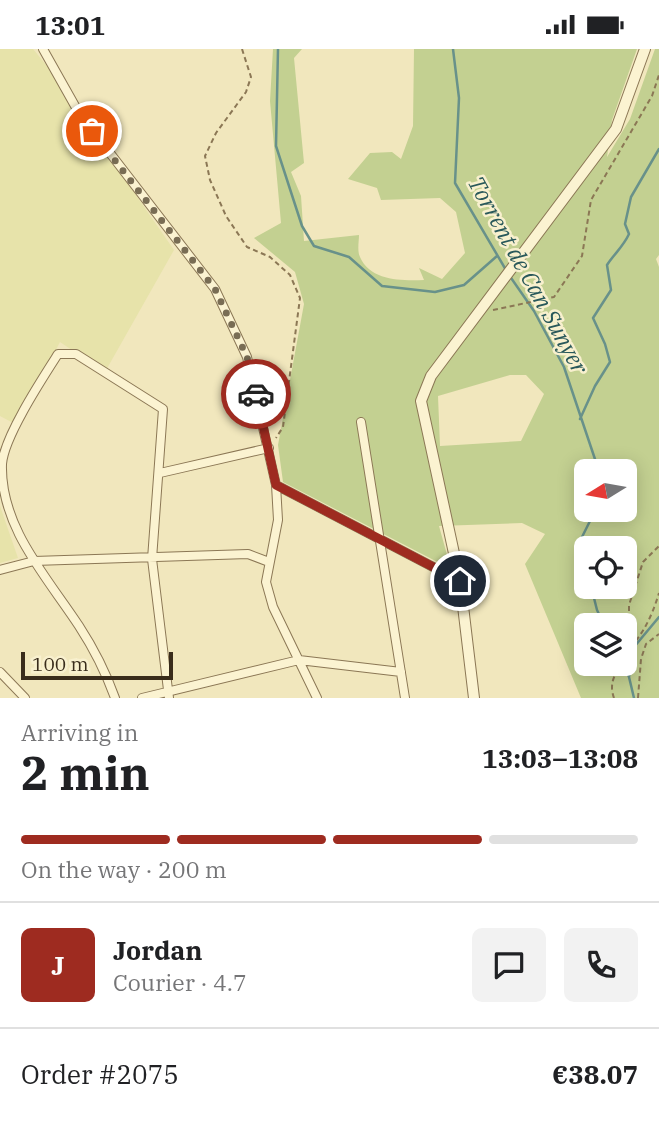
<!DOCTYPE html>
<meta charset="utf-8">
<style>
body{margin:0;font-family:"IBM Plex Serif",serif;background:#f2f2f2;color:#202124;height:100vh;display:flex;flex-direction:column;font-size:26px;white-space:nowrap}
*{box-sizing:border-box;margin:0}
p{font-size:23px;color:#757577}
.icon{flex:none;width:38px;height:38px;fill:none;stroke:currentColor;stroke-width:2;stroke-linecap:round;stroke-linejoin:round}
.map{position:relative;height:649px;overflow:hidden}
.sheet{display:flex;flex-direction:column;background:#fff;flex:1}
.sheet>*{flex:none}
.needle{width:46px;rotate:259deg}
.fabs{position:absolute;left:574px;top:410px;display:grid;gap:14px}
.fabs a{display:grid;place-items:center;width:63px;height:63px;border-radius:10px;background:#fff;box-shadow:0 4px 18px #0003;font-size:35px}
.scale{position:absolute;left:21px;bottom:18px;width:152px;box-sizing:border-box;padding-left:7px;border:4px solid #392c1b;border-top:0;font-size:19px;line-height:24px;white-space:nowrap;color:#392c1b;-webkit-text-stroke:5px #f8f0ce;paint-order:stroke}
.pin{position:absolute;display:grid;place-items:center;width:60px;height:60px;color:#fff;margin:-30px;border:4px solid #fff;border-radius:50%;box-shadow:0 2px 7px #0007}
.courier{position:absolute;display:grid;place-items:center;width:70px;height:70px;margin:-35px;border:5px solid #9e2b20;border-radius:50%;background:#fff;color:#222;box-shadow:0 2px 9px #0007}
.headline em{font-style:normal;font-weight:700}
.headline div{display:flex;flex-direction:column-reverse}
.headline{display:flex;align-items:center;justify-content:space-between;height:119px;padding:0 21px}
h1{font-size:46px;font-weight:700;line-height:52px}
.bar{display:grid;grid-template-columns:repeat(4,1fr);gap:10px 7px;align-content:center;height:84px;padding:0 21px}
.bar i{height:9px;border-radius:5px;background:#e0e0e0}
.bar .on{background:#9e2b20}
.bar p{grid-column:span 4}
.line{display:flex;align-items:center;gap:18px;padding:0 21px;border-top:2px solid #e0e0e0}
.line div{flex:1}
.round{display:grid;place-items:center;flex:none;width:74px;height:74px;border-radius:10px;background:#f2f2f2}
.status{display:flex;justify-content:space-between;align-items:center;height:49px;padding:0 35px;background:#fff;direction:ltr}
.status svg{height:19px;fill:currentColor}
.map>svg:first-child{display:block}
.farmland{fill:#e7e3aa}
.green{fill:#c3d091;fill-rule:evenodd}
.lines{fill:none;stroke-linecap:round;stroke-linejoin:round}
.stream{stroke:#68918a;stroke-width:2.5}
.minor-casing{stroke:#8b7755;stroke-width:10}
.tertiary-casing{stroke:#8b7755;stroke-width:12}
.path{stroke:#8b7755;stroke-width:2;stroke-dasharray:5 3.5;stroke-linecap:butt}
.minor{stroke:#fbf3d1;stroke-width:8}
.tertiary{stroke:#fbf3d1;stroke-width:10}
.done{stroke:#796d54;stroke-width:7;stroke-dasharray:0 12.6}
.route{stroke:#9e2b20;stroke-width:9}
.labels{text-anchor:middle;stroke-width:5;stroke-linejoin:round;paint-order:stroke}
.water-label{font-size:23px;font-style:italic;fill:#29585a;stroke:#f8f0ce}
</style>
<div class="status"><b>13:01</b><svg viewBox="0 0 49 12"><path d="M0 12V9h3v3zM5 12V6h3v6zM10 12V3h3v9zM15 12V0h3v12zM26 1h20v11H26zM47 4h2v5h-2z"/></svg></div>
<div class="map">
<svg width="659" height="649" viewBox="0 0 659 649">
<rect width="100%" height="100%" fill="#f1e7bd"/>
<path class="farmland" d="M 0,0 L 33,0 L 61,34 L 79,64 L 174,201 L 105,323 L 60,293 L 17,376 L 0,367 Z
M 0,457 L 18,509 L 0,514 Z"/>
<path class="green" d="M 273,0 L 302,0 L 294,9 L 304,114 L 291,123 L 301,147 L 304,192 L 359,186 C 359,192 357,202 360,208 C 370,232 403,232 424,231 L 419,219 L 442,230 L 465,204 L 456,163 L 440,149 L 381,151 L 377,139 L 348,130 L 370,104 L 392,103 L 401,110 L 413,77 L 414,0 L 637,0 L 612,71 L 607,108 L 630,70 L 655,0 L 659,0 L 659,206 L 656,210 L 659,218 L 659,649 L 581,649 L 525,515 L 545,485 L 522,474 L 439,477 L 451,520 L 283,433 L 278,396 L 304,255 L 295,223 L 254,189 L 281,174 L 270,52 ZM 510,326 L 526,326 L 544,345 L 521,392 L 440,397 L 438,347 ZM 586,422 L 625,422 L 625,460 L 586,460 ZM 586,499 L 625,499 L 625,537 L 586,537 ZM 586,576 L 625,576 L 625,614 L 586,614 Z"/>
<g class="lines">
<path class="stream" d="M 278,0 L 276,97 L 302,177 L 314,197 L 349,208 L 382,237 L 435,243 L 464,236 L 497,207
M 453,0 L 459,49 L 455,134 L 506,221
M 509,226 L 534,262 L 564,318 L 599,422
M 580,370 L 595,337 L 610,313 L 605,295 L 593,269 L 611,241 L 607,216 C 614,205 623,198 629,185 L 625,175 L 631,148 L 659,100
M 586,520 L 579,494 L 596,460
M 591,537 L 597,561 L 604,576
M 623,614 L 629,628 L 634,649
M 629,628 L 634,598 L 659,568"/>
<defs>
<path id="minor" d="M 43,0 L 79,64 L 215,240 L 247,308 L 276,436 L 278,471 L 266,533 L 273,558 L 317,649
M 361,373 L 405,649
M 160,424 L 269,399
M 276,436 L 460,532
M 0,521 L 34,512 L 248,505 L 269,513
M 0,623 L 25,649
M 115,649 C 106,624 94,600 79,577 C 47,528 0,478 2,415 C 4,388 42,330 58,305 L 76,305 L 163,360 L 152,510 L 169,649
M 142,649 L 299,611 L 401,623"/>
<path id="tertiary" d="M 474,649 L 460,532 L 421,352 L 431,327 L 616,80 L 645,0"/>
</defs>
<use href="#minor" class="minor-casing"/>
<use href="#tertiary" class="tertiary-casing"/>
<path class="path" d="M 242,0 L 251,28 L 246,43 L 216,84 L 205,107 L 210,131 L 226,167 L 247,198 L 270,208 L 290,226 L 300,249 L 283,378 L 276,389
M 493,261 L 554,248 L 582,207 L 591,151 L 652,47 L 659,26
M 625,604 L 629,583 L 629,556 L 643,513 L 659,497
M 625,605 C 643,585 651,570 659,544
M 614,649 C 609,635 614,626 622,614
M 638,649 L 641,610 L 646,595 L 659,585"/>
<use href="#minor" class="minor"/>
<use href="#tertiary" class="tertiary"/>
</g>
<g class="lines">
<path class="done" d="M 92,82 L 215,240 L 247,308 L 256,345"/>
<path class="route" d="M 256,345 L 276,436 L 460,532"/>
</g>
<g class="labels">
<g class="water-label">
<text transform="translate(528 226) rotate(61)" y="8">Torrent de Can Sunyer</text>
</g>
</g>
</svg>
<div class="fabs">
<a><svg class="needle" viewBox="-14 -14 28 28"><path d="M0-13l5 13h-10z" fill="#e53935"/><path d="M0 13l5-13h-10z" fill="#757577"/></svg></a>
<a><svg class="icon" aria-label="locate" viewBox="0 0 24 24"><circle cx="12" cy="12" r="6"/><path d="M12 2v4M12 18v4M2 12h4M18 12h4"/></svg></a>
<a><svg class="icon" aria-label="layers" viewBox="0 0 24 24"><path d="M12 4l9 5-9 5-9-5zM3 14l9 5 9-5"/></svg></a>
</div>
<div class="scale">100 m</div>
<div class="pin" style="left:92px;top:82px;background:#ea580c"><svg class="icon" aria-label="bag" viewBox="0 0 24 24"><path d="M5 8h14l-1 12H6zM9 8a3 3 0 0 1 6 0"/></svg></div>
<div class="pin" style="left:460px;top:532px;background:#1f2937"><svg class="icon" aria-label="home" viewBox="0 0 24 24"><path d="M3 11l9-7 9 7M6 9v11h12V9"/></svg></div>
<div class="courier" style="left:256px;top:345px"><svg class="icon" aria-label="car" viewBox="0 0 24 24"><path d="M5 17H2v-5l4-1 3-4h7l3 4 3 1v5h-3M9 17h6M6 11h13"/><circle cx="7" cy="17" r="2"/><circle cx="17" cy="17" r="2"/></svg></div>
</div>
<section class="sheet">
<div class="headline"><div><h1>2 min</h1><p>Arriving in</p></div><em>13:03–13:08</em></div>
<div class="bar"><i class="on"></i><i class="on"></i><i class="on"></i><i></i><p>On the way · 200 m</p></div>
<div class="line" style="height:126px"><b class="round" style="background:#9e2b20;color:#fff">J</b><div><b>Jordan</b><p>Courier · 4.7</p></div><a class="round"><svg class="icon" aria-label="chat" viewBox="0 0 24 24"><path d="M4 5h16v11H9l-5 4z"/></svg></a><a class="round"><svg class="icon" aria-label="phone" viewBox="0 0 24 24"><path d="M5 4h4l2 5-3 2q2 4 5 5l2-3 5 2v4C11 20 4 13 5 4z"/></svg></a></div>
<div class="line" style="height:91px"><div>Order #2075</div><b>€38.07</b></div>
</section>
